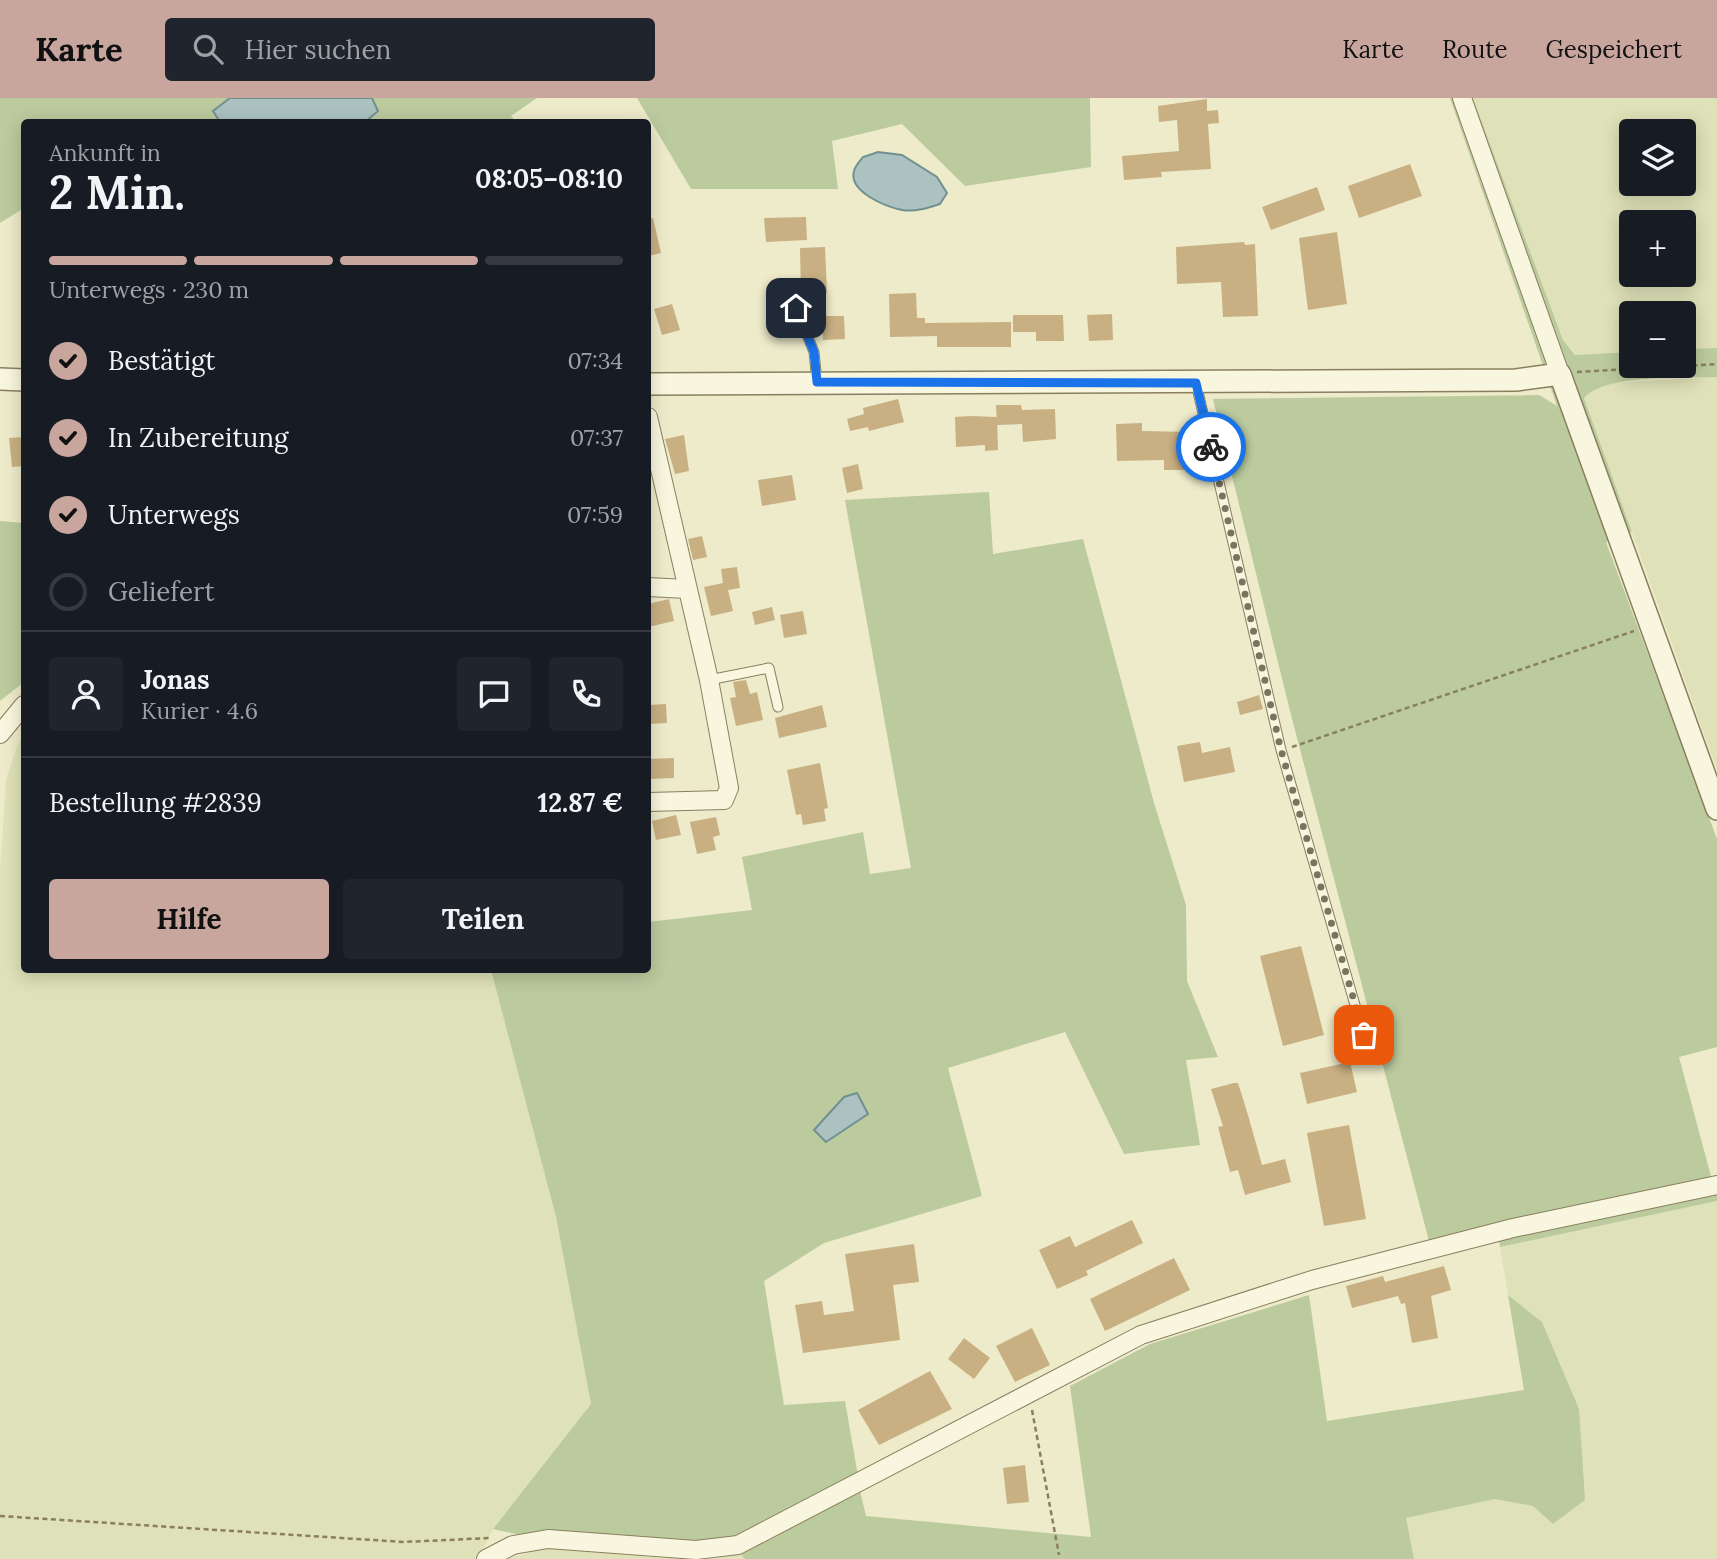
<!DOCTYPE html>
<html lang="de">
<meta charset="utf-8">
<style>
body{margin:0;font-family:Lora,serif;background:#20242c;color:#f1f3f6;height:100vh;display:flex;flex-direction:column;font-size:26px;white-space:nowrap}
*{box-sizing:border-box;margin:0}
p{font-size:23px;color:#9ea1a6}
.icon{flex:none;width:38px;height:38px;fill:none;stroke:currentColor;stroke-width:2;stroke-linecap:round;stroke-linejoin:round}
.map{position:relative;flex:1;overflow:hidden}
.side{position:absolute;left:21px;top:21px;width:630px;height:854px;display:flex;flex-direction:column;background:#171b24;border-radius:7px;box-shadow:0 4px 18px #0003}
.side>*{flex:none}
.fabs{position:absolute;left:1619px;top:21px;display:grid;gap:14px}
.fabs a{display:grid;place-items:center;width:77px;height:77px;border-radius:7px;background:#171b24;box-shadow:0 4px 18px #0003;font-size:35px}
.pin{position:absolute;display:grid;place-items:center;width:60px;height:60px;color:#fff;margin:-30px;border-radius:14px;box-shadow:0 4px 10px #0006}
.courier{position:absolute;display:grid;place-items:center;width:70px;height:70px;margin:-35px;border:5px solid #1a73e8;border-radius:50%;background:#fff;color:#222;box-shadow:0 2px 9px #0007}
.summary em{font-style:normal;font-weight:700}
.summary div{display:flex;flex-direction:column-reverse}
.summary{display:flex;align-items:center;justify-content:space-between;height:119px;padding:0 28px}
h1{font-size:46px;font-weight:700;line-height:52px}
.bar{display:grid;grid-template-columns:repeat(4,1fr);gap:10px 7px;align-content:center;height:84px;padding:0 28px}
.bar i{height:9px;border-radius:5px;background:#363941}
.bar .current{background:#c8a69e}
.bar p{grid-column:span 4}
.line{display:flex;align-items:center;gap:18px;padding:0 28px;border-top:2px solid #363941}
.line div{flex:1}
.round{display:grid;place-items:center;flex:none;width:74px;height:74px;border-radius:7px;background:#20242c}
ol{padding:0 28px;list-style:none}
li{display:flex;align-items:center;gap:21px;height:77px}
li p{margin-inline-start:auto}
li .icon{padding:7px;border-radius:50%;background:#c8a69e;color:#111;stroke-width:4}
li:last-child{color:#9ea1a6}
li i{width:38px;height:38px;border:4px solid #363941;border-radius:50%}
.primary-button{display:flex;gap:14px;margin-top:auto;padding:14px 28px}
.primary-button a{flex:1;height:80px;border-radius:7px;background:#c8a69e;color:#111;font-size:28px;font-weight:700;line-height:80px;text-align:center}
.primary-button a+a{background:#20242c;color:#f1f3f6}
header{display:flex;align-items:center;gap:42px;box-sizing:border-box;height:98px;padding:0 35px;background:#c8a69e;color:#111}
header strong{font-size:33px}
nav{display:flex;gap:38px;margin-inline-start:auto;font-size:24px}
.search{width:490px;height:63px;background:#20242c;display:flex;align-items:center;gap:18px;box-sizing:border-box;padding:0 24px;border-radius:7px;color:#9ea1a6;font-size:26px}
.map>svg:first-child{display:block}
.farmland{fill:#dfe2b8;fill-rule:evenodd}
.green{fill:#bbcb9e}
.water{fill:#abc2c0;stroke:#719090;stroke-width:2}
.building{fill:#c9b083}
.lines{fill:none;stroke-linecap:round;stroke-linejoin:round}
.service-casing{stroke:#897f5f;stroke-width:11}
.minor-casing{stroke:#897f5f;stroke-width:20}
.tertiary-casing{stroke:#897f5f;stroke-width:24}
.path{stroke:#897f5f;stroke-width:2.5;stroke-dasharray:5 3.5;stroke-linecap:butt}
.service{stroke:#f8f6de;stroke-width:9}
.minor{stroke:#f8f6de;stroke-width:18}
.tertiary{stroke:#f8f6de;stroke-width:21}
.done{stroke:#79745d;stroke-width:7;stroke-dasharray:0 12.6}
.route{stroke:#1a73e8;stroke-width:9}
</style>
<header>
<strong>Karte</strong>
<div class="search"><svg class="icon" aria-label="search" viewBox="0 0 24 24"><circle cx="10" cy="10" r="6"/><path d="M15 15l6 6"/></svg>Hier suchen</div>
<nav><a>Karte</a><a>Route</a><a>Gespeichert</a></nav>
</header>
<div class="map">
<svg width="1717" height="1461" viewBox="0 0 1717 1461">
<rect width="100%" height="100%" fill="#edebca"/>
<path class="farmland" d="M 1473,0 L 1717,0 L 1717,250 L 1684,251 L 1684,215 L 1631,215 L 1631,254 L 1576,257 L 1563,242 ZM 1631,33 L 1684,33 L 1684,86 L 1631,86 ZM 1631,124 L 1684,124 L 1684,177 L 1631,177 Z
M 1717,279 L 1717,672 L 1584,300 L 1591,292 L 1610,285 Z
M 24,636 L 24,872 L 491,872 L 556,1119 L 591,1306 L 493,1431 L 478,1461 L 0,1461 L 0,775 L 6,682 L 18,645 Z
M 1717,1103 L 1717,1461 L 1414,1461 L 1405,1420 L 1495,1401 L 1533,1408 L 1542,1224 L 1508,1197 L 1500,1149 Z
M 550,1449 L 662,1460 L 738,1453 L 745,1461 L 507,1461 Z"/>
<path class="green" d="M 0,0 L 230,0 L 214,13 L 220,24 L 24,24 L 24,110 L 0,125 Z
M 372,0 L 537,0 L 511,18 L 516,24 L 365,24 L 377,13 Z
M 637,0 L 1090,0 L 1091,69 L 965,88 L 902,26 L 832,43 L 838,91 L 691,91 Z
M 1450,0 L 1473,0 L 1563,242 L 1575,257 L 1631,254 L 1631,268 L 1684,268 L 1684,251 L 1717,250 L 1717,279 C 1684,281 1606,275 1584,300 L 1632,434 L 1606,444 L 1717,741 L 1717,949 L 1679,959 L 1712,1082 L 1717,1081 L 1717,1103 L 1500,1149 L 1497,1129 L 1429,1143 L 1290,613 L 1213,301 L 1539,297 L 1557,308 Z
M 989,394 L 993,456 L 1083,441 L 1154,705 L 1186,807 L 1187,883 L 1218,959 L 1186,962 L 1200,1047 L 1124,1056 L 1065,934 L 948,970 L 982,1098 L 824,1145 L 764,1183 L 784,1307 L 845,1303 L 858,1378 L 741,1441 L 659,1447 L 549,1431 L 520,1437 L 493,1431 L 591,1306 L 556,1119 L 491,872 L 648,872 L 648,824 L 752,812 L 742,759 L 863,734 L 870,776 L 911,770 L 845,402 Z
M 0,423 L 24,425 L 24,584 L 0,603 Z
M 1309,1197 L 1327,1323 L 1524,1292 L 1508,1197 L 1542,1224 L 1579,1311 L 1585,1402 L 1553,1426 L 1533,1408 L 1495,1401 L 1406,1420 L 1414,1461 L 745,1461 L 738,1453 L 860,1393 L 866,1418 L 1091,1439 L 1070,1288 L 1150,1246 Z"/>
<path class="water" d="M 230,0 L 372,0 L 378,13 L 365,24 L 220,24 L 213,13 Z
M 878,54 L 902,57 L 937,79 L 947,95 L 940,106 C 928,110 915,114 902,112 C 887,109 848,94 854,73 C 855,68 860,63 863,59 Z
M 857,995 L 868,1016 L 826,1044 L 814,1032 L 844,999 Z"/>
<path class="building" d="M 1207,1 L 1207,13 L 1218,12 L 1219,25 L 1208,26 L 1211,71 L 1161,74 L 1162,79 L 1124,82 L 1122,58 L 1179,53 L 1177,22 L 1159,24 L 1158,8 Z
M 1410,66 L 1422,98 L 1359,120 L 1348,88 Z
M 1317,89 L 1325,112 L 1271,132 L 1262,109 Z
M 806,119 L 807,142 L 766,144 L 764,120 Z
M 653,120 L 661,155 L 648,158 L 648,121 Z
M 1337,134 L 1347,206 L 1308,212 L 1299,140 Z
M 1244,144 L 1245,147 L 1255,146 L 1258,218 L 1223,219 L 1221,184 L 1177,186 L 1176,149 Z
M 825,149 L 827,195 L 801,196 L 800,150 Z
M 916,195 L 917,220 L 925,220 L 925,225 L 1011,224 L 1011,249 L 937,249 L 937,238 L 890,239 L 889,196 Z
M 672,206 L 680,232 L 662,237 L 654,211 Z
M 1112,216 L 1113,242 L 1089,243 L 1087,217 Z
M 1013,217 L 1063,217 L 1064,243 L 1036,243 L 1036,234 L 1013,234 Z
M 822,218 L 844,218 L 845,241 L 823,242 Z
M 898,301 L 904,324 L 869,333 L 868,329 L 850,333 L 847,321 L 864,316 L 863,310 Z
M 996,307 L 1021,307 L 1022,312 L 1055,311 L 1056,341 L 1023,344 L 1022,326 L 997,327 Z
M 970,318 L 997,319 L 998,352 L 985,353 L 985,347 L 956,349 L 955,319 Z
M 1142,325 L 1142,333 L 1191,334 L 1191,372 L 1164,372 L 1164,362 L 1117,363 L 1116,326 Z
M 684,337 L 689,373 L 675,376 L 665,341 Z
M 24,339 L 24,368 L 12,369 L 9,340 Z
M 858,366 L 863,391 L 847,395 L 842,370 Z
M 792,377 L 796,402 L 762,408 L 758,382 Z
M 702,438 L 707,459 L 693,462 L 688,441 Z
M 737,469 L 740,490 L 728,492 L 733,513 L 711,518 L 704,489 L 723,485 L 721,471 Z
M 669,501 L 674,523 L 648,529 L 648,506 Z
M 772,509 L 775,522 L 755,527 L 752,514 Z
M 803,513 L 807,536 L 784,540 L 780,517 Z
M 746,582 L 750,596 L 757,594 L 763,622 L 736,628 L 730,600 L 736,599 L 733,584 Z
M 1259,597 L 1263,611 L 1240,617 L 1237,604 Z
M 666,606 L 667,625 L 648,626 L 648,607 Z
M 822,607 L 827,629 L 779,640 L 775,620 Z
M 1200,644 L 1202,655 L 1230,649 L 1235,674 L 1184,684 L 1177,648 Z
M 674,660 L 674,680 L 648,681 L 648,661 Z
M 820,665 L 828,710 L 824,711 L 826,723 L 803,727 L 801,716 L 796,717 L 787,672 Z
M 676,717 L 681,737 L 656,742 L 652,723 Z
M 716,719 L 720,737 L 713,739 L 716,752 L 697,756 L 690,724 Z
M 1301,848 L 1324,937 L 1283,948 L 1260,858 Z
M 1350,964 L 1357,994 L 1307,1006 L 1300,975 Z
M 1234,985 L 1238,985 L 1248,1017 L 1262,1067 L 1285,1061 L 1291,1084 L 1245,1097 L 1238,1072 L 1230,1074 L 1218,1029 L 1223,1028 L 1211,991 Z
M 1349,1027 L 1366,1121 L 1324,1128 L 1307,1035 Z
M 1132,1122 L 1143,1145 L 1086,1173 L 1088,1177 L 1057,1191 L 1039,1152 L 1070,1138 L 1075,1149 Z
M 914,1146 L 919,1184 L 893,1187 L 900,1242 L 803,1255 L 795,1207 L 822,1203 L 824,1217 L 854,1213 L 845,1156 Z
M 1174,1160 L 1190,1192 L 1105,1233 L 1090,1201 Z
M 1444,1168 L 1451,1192 L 1431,1198 L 1438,1240 L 1412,1245 L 1405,1205 L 1401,1206 L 1398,1198 L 1352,1210 L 1346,1188 L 1383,1178 L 1385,1184 Z
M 1032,1230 L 1050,1267 L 1015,1284 L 996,1248 Z
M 964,1240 L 990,1260 L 974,1281 L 948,1261 Z
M 930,1273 L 952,1311 L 879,1347 L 858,1312 Z
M 1025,1367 L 1029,1404 L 1007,1406 L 1003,1370 Z"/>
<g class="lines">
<defs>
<path id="service" d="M 796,210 L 814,254 L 817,284
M 1196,285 L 1281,652 L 1364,938
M 709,582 L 769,570 L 778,609"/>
<path id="minor" d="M 1462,0 L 1560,276
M 648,319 L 709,582 L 729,690 L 724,702 L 648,704
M 648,489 L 687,491
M 0,636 L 24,607
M 486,1461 L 513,1447 L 548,1441 L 696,1452 L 738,1447 L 1141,1237 L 1312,1182 L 1513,1130 L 1717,1087"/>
<path id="tertiary" d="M 0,281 L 24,282
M 648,286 L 1516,282 L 1560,276 L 1717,711"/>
</defs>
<use href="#service" class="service-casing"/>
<use href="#minor" class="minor-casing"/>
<use href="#tertiary" class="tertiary-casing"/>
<path class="path" d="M 1684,268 L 1717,266
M 1577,274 L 1682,268
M 1292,649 L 1634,533
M 1032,1312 L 1059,1457
M 0,1418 L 404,1444 L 490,1440"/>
<use href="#service" class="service"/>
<use href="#minor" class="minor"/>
<use href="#tertiary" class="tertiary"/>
</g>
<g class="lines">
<path class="done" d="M 1211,349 L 1281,652 L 1364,937"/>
<path class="route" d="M 796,210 L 814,254 L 817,284 L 1196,285 L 1211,349"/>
</g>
</svg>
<div class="fabs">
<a><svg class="icon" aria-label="layers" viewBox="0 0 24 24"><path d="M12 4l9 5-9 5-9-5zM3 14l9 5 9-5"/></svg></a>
<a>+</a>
<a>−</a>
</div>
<div class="pin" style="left:1364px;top:937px;background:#ea580c"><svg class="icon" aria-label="bag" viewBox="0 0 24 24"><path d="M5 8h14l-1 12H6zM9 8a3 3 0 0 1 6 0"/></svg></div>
<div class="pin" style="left:796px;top:210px;background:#1f2937"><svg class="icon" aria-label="home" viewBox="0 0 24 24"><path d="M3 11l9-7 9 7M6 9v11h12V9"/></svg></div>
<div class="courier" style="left:1211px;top:349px"><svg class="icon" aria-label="bike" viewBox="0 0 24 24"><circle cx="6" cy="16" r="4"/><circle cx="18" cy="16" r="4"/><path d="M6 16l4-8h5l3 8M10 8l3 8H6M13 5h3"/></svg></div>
<section class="side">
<div class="summary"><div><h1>2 Min.</h1><p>Ankunft in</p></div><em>08:05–08:10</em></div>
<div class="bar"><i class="current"></i><i class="current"></i><i class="current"></i><i></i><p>Unterwegs · 230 m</p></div>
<ol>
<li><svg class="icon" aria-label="check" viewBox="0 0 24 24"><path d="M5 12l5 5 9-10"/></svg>Bestätigt<p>07:34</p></li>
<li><svg class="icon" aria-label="check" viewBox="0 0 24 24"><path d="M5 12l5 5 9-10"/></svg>In Zubereitung<p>07:37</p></li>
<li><svg class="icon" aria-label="check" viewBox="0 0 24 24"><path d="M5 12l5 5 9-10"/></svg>Unterwegs<p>07:59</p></li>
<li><i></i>Geliefert</li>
</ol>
<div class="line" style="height:126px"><a class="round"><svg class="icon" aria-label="person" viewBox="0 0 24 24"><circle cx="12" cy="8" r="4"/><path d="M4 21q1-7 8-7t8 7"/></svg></a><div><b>Jonas</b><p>Kurier · 4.6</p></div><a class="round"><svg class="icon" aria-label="chat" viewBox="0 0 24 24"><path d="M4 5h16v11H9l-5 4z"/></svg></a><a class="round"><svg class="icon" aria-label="phone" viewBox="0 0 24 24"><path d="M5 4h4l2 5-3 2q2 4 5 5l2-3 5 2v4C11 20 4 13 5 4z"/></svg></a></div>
<div class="line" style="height:91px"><div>Bestellung #2839</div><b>12.87 €</b></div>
<div class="primary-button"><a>Hilfe</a><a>Teilen</a></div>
</section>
</div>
